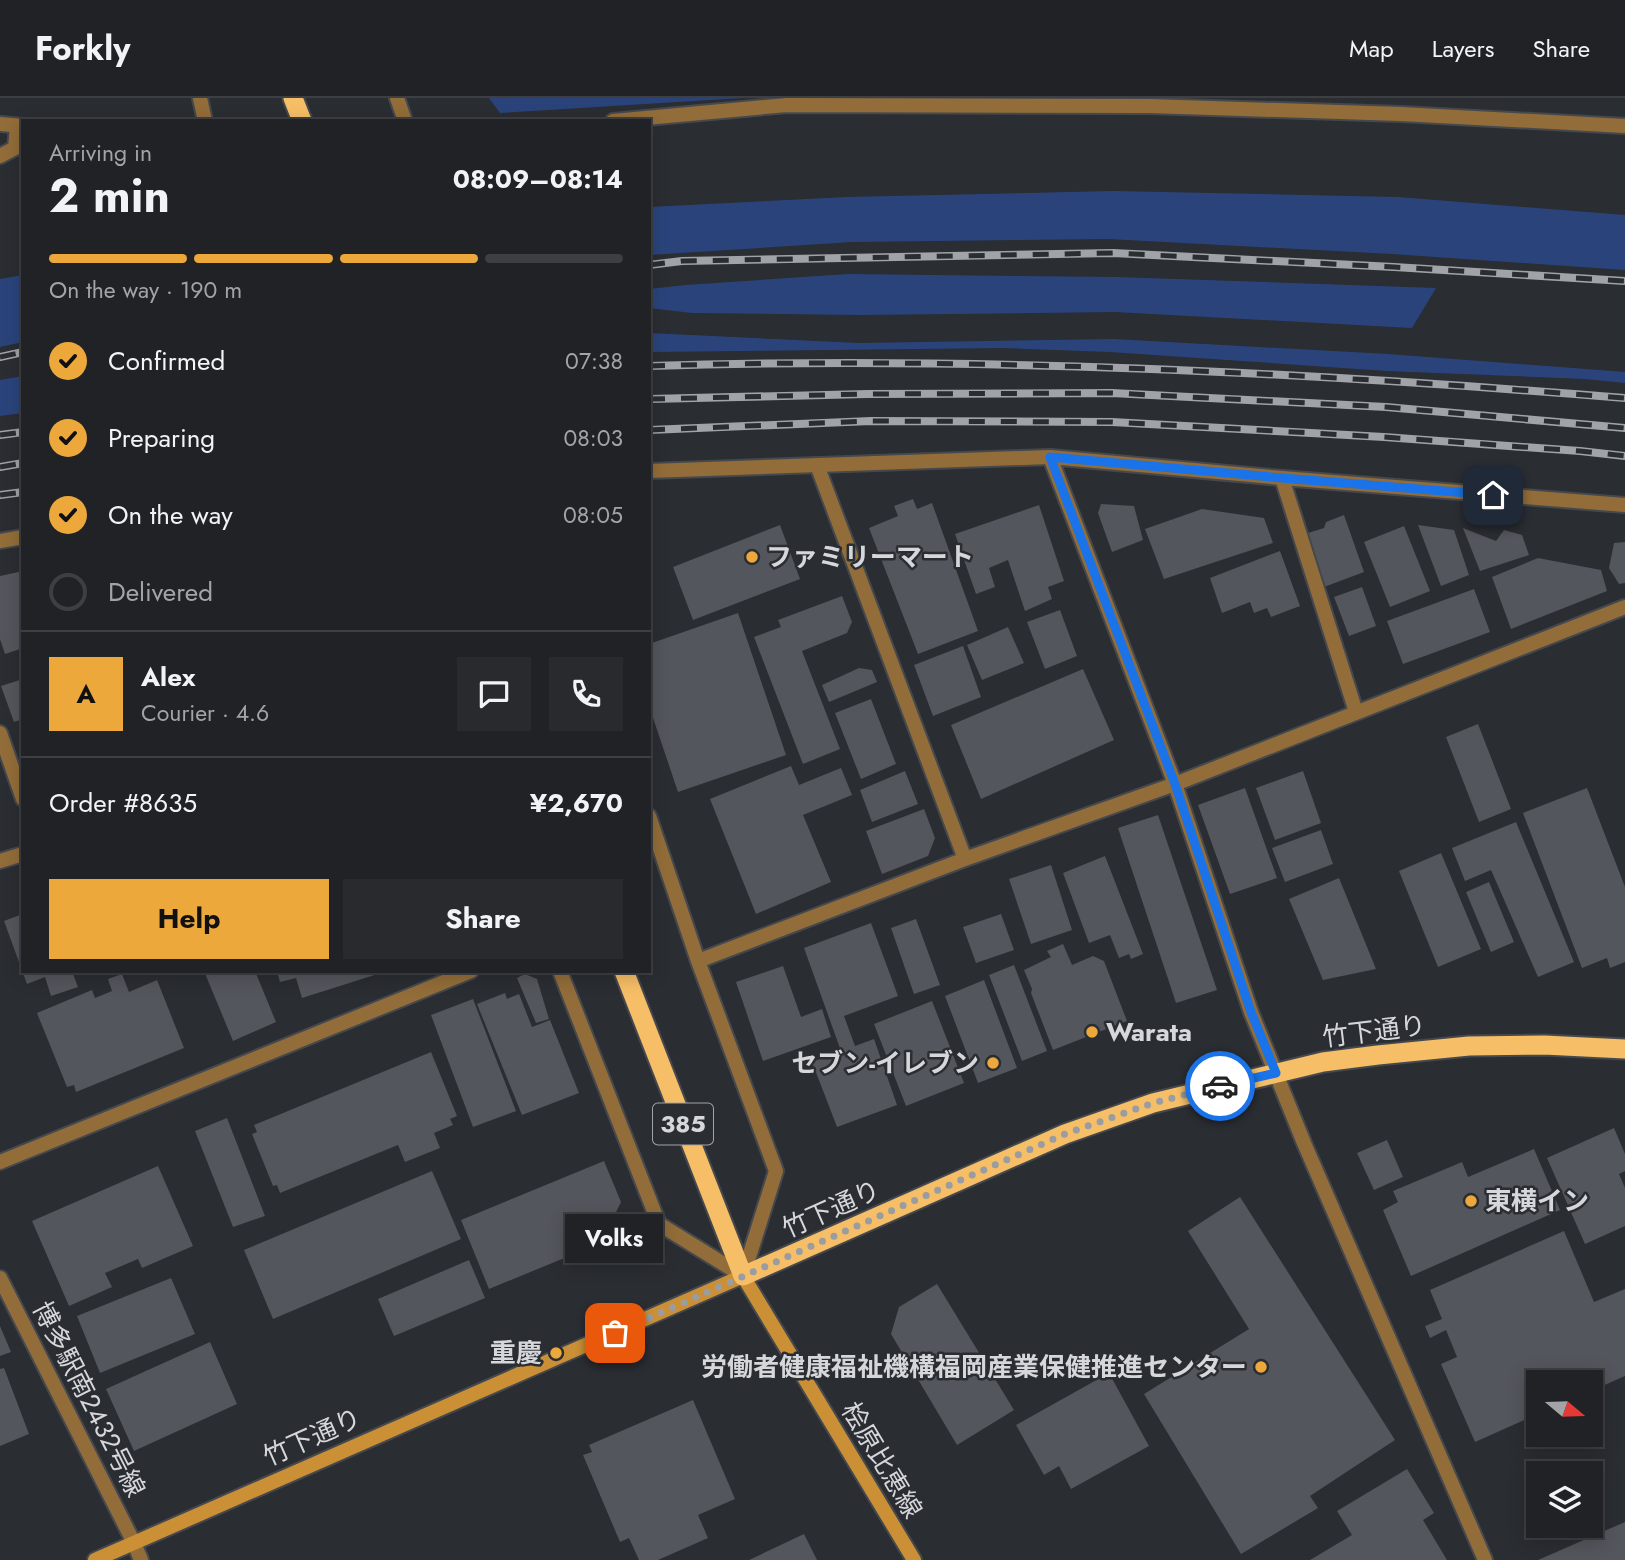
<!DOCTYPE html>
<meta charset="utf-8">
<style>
body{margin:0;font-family:Jost,"Noto Sans JP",sans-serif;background:#282a2e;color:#f1f3f6;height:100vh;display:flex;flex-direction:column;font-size:26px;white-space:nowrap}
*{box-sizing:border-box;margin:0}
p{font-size:23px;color:#a2a4a7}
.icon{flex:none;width:38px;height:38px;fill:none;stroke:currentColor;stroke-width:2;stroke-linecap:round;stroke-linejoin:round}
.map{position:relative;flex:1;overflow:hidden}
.sheet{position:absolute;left:21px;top:21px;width:630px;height:854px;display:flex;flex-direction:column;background:#202226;border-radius:0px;box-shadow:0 4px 18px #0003,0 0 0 2px #3d3f43}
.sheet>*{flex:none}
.needle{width:46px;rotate:109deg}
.controls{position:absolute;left:1526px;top:1272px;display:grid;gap:14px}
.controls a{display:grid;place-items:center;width:77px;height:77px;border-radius:0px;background:#202226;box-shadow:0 4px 18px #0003,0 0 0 2px #3d3f43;font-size:35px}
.pin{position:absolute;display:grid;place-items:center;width:60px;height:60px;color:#fff;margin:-30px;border-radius:14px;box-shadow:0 4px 10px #0006}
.courier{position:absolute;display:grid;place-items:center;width:70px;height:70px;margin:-35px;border:5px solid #1a73e8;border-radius:50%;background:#fff;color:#222;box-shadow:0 2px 9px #0007}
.bubble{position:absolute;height:49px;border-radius:0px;background:#202226;box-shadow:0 4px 18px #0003,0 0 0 2px #3d3f43;font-size:23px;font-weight:700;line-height:49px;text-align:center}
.headline em{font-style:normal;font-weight:700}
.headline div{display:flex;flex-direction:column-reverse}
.headline{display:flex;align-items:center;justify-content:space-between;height:119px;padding:0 28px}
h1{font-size:46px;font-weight:700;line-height:52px}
.bar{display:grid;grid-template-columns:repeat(4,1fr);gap:10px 7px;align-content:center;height:84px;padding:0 28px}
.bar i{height:9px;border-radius:5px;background:#3d3f43}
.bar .current{background:#eda83c}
.bar p{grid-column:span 4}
.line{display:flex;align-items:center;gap:18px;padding:0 28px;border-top:2px solid #3d3f43}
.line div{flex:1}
.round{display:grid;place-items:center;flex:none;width:74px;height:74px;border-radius:0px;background:#282a2e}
ol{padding:0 28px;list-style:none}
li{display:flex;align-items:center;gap:21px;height:77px}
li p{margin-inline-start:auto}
li .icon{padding:7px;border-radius:50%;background:#eda83c;color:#111;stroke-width:4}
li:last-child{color:#a2a4a7}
li i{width:38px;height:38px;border:4px solid #3d3f43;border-radius:50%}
.primary-button{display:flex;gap:14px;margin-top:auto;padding:14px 28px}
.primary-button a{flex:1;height:80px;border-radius:0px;background:#eda83c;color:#111;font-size:28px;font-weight:700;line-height:80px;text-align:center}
.primary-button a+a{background:#282a2e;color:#f1f3f6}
header{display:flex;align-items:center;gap:42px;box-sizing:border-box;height:98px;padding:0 35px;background:#202226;border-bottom:2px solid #3d3f43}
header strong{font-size:33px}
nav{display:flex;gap:38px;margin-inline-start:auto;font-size:24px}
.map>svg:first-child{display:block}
.green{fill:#2a447b}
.building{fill:#53565c}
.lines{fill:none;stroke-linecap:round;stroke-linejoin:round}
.minor-casing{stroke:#45484d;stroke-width:18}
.tertiary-casing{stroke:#45484d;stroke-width:18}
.secondary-casing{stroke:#45484d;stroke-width:18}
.trunk-casing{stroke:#45484d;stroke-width:23}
.minor{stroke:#926d39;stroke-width:14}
.tertiary{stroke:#926d39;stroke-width:14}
.secondary{stroke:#cb9035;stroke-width:14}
.trunk{stroke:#f6be66;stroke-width:19}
.rail-casing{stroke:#a0a3a7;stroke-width:8}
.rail{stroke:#2a2d32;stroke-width:5;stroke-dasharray:16;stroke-linecap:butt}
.done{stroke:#999ca0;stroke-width:7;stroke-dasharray:0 12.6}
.route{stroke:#1a73e8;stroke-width:9}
.poi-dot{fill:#eda83c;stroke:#2a2d32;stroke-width:2.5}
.labels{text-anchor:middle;stroke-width:5;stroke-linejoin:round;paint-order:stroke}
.shield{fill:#2a2d32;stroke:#a2a4a8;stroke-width:2}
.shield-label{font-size:24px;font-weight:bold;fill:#d5d7db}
.poi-label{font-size:26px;font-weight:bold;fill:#d5d7db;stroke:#2a2d32;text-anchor:start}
.street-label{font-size:26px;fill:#d5d7db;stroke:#2a2d32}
</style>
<header>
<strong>Forkly</strong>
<nav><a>Map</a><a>Layers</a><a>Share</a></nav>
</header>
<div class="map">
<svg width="1625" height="1462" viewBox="0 0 1625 1462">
<rect width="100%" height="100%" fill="#2a2d32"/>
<path class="green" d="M 489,0 L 742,0 L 500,15 Z
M 1114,93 L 1398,99 L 1625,117 L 1625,172 L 1392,156 L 1109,141 L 852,144 L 649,157 L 649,109 L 847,99 Z
M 848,176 L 1116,179 L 1436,190 L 1412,230 L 1115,214 L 860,217 L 692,215 L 649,210 L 649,191 L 686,187 Z
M 23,177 L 23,244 L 0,249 L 0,181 Z
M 649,235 L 859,245 L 1114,241 L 1388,256 L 1625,274 L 1625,285 L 1585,281 L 1387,273 L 1110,254 L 1002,250 L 649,254 Z
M 23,278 L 23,315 L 0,318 L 0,282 Z"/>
<path class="building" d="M 913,401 L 917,411 L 932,405 L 978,533 L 918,556 L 869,430 L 898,418 L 894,408 Z
M 1101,406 L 1134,408 L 1143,442 L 1112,454 L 1098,415 Z
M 1039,407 L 1064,483 L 1048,489 L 1052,501 L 1025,513 L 1008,462 L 989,470 L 995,489 L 976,496 L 955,436 Z
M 1202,411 L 1264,420 L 1273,445 L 1164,481 L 1145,431 Z
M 1344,417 L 1364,474 L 1324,489 L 1308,435 L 1324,430 L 1326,424 Z
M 780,427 L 800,481 L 693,522 L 673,469 Z
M 1418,427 L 1454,432 L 1469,477 L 1441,488 Z
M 1404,428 L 1430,493 L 1390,509 L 1364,444 Z
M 1463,430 L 1496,443 L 1504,432 L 1522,437 L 1529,457 L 1480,473 Z
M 1625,444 L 1625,485 L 1619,486 L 1609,470 L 1614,445 Z
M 1280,453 L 1300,508 L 1271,519 L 1267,510 L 1254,515 L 1250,504 L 1222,515 L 1210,480 Z
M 1538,460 L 1601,472 L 1607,493 L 1511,531 L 1492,479 Z
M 23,473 L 23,550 L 5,556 L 0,541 L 0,478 Z
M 1362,489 L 1376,528 L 1349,538 L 1334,499 Z
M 1474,491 L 1490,534 L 1403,566 L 1387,523 Z
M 842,498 L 852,524 L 847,535 L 802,553 L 840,651 L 803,666 L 754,539 L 781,529 L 778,522 Z
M 1060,512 L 1077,558 L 1045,571 L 1027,524 Z
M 738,515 L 786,657 L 678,694 L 649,608 L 649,546 Z
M 1008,529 L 1024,565 L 982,582 L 967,547 Z
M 963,548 L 981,599 L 933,618 L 914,567 Z
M 859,570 L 872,572 L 877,584 L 829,604 L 822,587 Z
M 1083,571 L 1114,642 L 981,701 L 951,627 Z
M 23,581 L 23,621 L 14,624 L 1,588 Z
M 871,601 L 896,666 L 861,681 L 835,615 Z
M 1478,626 L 1511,711 L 1479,724 L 1446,639 Z
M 791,668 L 799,687 L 841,670 L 852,697 L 803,717 L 831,784 L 756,816 L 710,701 Z
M 905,673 L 918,706 L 872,724 L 860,692 Z
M 1303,673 L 1321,725 L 1275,742 L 1256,690 Z
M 1245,690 L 1277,780 L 1230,796 L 1198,707 Z
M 1587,690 L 1625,789 L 1625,864 L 1610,870 L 1607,860 L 1582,870 L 1523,715 Z
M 924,711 L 935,740 L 928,758 L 882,776 L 866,733 Z
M 1158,717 L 1217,892 L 1176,905 L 1118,730 Z
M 1516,724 L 1574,864 L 1538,879 L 1491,772 L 1465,783 L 1452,750 Z
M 1321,732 L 1333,766 L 1285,784 L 1272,750 Z
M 1441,755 L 1481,851 L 1438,869 L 1399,773 Z
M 1105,758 L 1143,856 L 1131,861 L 1129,856 L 1119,860 L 1110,837 L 1089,845 L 1063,775 Z
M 1051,767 L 1072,832 L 1031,846 L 1009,781 Z
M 1339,780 L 1376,871 L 1323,882 L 1289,801 Z
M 1489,784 L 1514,844 L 1491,854 L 1466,794 Z
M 23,810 L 23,873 L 79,873 L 73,876 L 78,889 L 51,898 L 45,879 L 27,886 L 4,823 L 20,817 L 19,812 Z
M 1001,816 L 1014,852 L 976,865 L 963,829 Z
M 916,821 L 940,887 L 914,896 L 891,830 Z
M 871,825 L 898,898 L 844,918 L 855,948 L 874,941 L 897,1007 L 837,1029 L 812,964 L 841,953 L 804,850 Z
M 1063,846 L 1072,867 L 1093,858 L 1104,863 L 1127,923 L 1053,952 L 1031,895 L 1032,891 L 1024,872 L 1051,859 L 1047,853 Z
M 1014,867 L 1047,953 L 1022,963 L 989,877 Z
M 783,868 L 801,919 L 822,911 L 831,939 L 763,963 L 736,884 Z
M 204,873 L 255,873 L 276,924 L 233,943 Z
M 277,873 L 384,873 L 384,874 L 302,900 L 296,880 L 280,884 Z
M 122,876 L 129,894 L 157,882 L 184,950 L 76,994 L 74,987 L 67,989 L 37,915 L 92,892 L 95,900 L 112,893 L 108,881 Z
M 525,876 L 537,881 L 549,921 L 536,925 L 517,880 Z
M 984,882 L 1017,970 L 978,985 L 945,898 Z
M 505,895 L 507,901 L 519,896 L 532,929 L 550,922 L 579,995 L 522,1017 L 477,906 Z
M 473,901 L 516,1013 L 473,1029 L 431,917 Z
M 932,903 L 964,985 L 906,1008 L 874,926 Z
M 431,954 L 457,1018 L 450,1021 L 453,1027 L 434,1035 L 440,1050 L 405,1064 L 398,1047 L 280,1095 L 277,1087 L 273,1088 L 252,1036 L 257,1034 L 254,1027 Z
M 227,1020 L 265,1118 L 233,1129 L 195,1033 Z
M 1614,1030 L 1625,1056 L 1625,1073 L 1619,1076 L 1625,1090 L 1625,1128 L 1585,1146 L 1547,1060 Z
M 1387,1042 L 1403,1079 L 1374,1092 L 1357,1055 Z
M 1534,1051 L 1560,1112 L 1411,1178 L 1383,1112 L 1398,1104 L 1393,1093 L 1462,1064 L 1468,1079 Z
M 604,1063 L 621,1104 L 601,1145 L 489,1191 L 461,1122 Z
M 158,1068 L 193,1148 L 142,1170 L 138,1161 L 105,1175 L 112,1189 L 69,1208 L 32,1123 Z
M 432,1073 L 461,1141 L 273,1221 L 244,1152 Z
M 1240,1099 L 1395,1342 L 1310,1398 L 1318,1410 L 1241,1456 L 1144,1296 L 1249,1231 L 1188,1133 Z
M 1564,1133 L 1594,1204 L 1625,1191 L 1625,1278 L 1591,1293 L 1591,1284 L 1538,1284 L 1538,1316 L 1475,1344 L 1441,1266 L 1457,1259 L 1446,1232 L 1430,1240 L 1425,1228 L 1442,1221 L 1430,1192 Z
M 469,1162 L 485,1200 L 394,1238 L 378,1201 Z
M 171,1180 L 195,1236 L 100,1275 L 77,1218 Z
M 937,1186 L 1014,1312 L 957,1347 L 891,1236 L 899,1209 Z
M 0,1228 L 11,1254 L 0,1258 Z
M 210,1244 L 237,1306 L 134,1353 L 106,1291 Z
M 4,1270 L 29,1336 L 0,1348 L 0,1271 Z
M 1109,1275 L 1149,1348 L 1071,1391 L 1059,1368 L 1044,1377 L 1016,1327 Z
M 693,1302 L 735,1401 L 698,1417 L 708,1440 L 658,1462 L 639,1462 L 629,1440 L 620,1444 L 583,1357 L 592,1354 L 589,1347 Z
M 1407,1371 L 1434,1415 L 1423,1422 L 1447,1462 L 1310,1462 L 1352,1437 L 1337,1413 Z
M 1625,1424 L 1625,1462 L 1538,1462 Z
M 804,1436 L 817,1462 L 749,1462 Z"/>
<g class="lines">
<defs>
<path id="minor" d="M 200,0 L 205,23
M 397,0 L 405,23
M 0,58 L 15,50 L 17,28
M 817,367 L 965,761
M 1282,380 L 1356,614
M 0,443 L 23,439
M 0,635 L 23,701
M 0,763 L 23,756
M 698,863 L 965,761 L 1175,686 L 1625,509
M 560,873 L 659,1126 L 743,1178 L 776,1073 L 698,863 L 649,718
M 0,1064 L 471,873
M 0,1180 L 134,1445"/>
<path id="tertiary" d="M 613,23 L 787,7 L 1149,8 L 1401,16 L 1625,28
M 0,26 L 23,28
M 1050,359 L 1175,686 L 1251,914 L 1304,1045 L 1485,1462
M 649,373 L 1050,359 L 1282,380 L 1625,407
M 134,1445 L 141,1462"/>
<path id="secondary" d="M 95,1462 L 743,1178 L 914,1462"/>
<path id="trunk" d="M 293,0 L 302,23
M 624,873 L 743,1178 L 1065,1036 L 1153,1005 L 1323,964 L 1378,957 L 1469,948 L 1544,947 L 1625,951"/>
</defs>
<use href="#minor" class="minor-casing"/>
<use href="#tertiary" class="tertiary-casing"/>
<use href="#secondary" class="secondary-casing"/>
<use href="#trunk" class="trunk-casing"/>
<use href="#minor" class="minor"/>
<use href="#tertiary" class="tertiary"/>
<use href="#secondary" class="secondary"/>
<use href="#trunk" class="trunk"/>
<defs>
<path id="rail" d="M 649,167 L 682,163 L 1113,155 L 1394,169 L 1625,183
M 0,259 L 23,254
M 649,268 C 974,258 1301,274 1625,300
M 649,301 L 868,296 L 1112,295 L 1386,309 L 1625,330
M 649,332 L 871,323 L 1112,324 L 1384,339 L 1580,353 L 1625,358
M 0,337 L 23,334
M 0,369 L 23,365
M 0,397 L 23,394"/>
</defs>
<use href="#rail" class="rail-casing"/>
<use href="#rail" class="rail"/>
</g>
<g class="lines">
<path class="done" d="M 615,1235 L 1065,1036 L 1153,1005 L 1220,988"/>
<path class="route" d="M 1220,988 L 1276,975 L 1251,914 L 1175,686 L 1050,359 L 1282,380 L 1493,397"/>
</g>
<g class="poi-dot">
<circle cx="752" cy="459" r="7"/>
<circle cx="1092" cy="934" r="7"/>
<circle cx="993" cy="965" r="7"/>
<circle cx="1471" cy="1103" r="7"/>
<circle cx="556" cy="1255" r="7"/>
<circle cx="1261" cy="1269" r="7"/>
</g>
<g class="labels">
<rect class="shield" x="653" y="1005.5" width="60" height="41" rx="5"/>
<g class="shield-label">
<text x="683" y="1034">385</text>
</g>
<g class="poi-label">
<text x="766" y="468">ファミリーマート</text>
<text x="1106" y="943">Warata</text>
<text x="979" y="974" text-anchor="end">セブン-イレブン</text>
<text x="1485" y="1112">東横イン</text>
<text x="542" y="1264" text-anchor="end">重慶</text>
<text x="1247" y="1278" text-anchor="end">労働者健康福祉機構福岡産業保健推進センター</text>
</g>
<g class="street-label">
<text transform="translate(1374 933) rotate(-7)" y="9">竹下通り</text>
<text transform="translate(831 1111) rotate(-24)" y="9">竹下通り</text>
<text transform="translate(89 1301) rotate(63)" y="9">博多駅南2432号線</text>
<text transform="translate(312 1339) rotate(-24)" y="9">竹下通り</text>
<text transform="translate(882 1362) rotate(59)" y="9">桧原比恵線</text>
</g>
</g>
</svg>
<div class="controls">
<a><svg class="needle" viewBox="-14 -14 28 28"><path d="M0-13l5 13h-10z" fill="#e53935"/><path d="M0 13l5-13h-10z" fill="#a2a4a7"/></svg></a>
<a><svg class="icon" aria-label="layers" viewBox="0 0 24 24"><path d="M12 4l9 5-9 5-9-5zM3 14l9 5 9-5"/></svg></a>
</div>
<div class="pin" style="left:615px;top:1235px;background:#ea580c"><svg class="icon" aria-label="bag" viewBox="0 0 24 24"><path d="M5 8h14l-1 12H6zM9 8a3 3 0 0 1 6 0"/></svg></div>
<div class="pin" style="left:1493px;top:397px;background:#1f2937"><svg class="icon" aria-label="home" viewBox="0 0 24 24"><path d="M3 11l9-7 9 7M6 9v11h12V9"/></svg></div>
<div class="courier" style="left:1220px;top:988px"><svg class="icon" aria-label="car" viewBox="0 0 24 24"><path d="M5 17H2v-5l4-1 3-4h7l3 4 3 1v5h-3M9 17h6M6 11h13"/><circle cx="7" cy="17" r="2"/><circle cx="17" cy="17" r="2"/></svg></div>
<div class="bubble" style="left:565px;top:1116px;width:98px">Volks</div>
<section class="sheet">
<div class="headline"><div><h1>2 min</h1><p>Arriving in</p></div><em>08:09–08:14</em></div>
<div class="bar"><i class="current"></i><i class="current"></i><i class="current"></i><i></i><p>On the way · 190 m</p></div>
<ol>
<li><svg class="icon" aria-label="check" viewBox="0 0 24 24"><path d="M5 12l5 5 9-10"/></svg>Confirmed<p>07:38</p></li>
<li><svg class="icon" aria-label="check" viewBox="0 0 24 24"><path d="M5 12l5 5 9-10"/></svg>Preparing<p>08:03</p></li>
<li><svg class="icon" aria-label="check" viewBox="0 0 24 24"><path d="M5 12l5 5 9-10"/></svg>On the way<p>08:05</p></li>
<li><i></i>Delivered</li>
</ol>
<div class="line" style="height:126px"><b class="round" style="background:#eda83c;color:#111">A</b><div><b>Alex</b><p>Courier · 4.6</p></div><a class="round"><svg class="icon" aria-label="chat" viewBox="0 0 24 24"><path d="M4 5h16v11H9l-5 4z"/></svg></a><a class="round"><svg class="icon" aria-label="phone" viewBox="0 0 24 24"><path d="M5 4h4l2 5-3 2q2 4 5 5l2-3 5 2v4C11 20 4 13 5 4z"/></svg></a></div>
<div class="line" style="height:91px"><div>Order #8635</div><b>¥2,670</b></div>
<div class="primary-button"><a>Help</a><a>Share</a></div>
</section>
</div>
